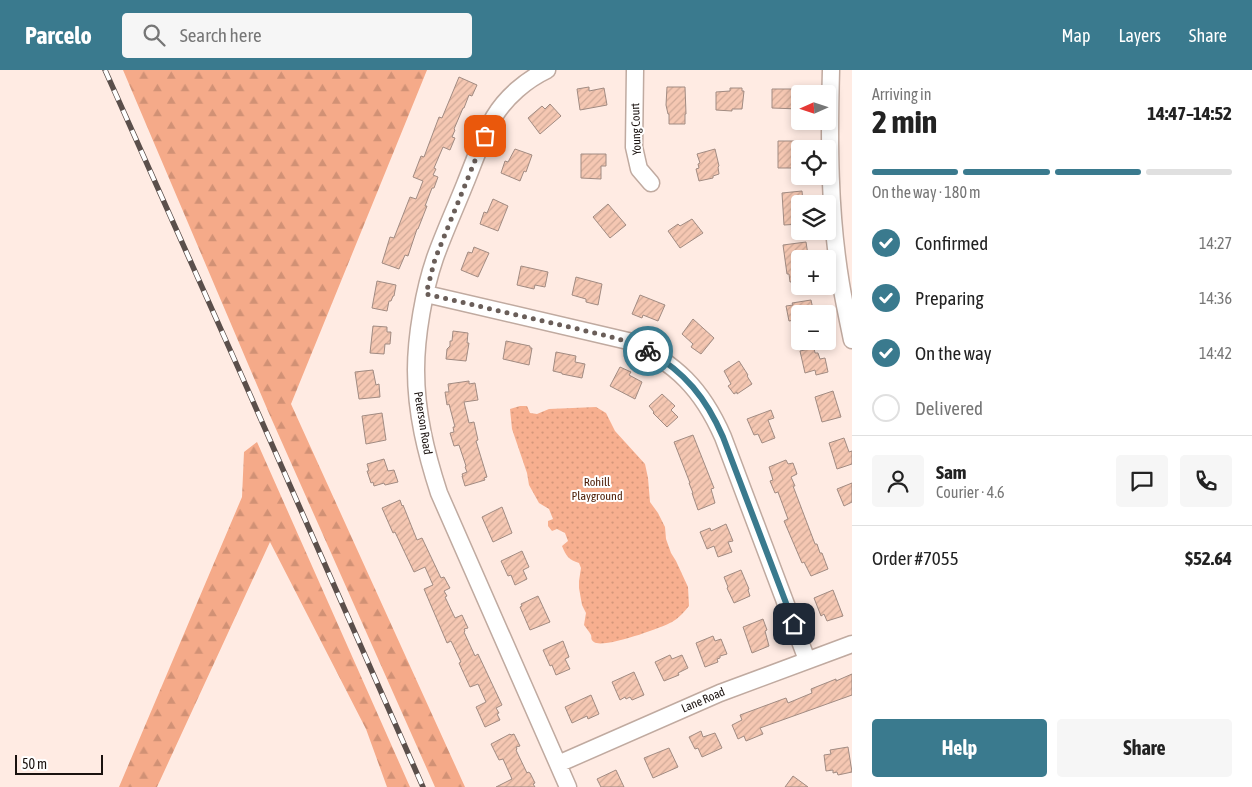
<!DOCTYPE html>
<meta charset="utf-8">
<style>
body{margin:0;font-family:"Asap Condensed",sans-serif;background:#f6f6f6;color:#222;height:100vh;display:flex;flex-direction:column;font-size:19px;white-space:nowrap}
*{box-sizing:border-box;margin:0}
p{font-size:16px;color:#767676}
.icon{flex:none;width:28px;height:28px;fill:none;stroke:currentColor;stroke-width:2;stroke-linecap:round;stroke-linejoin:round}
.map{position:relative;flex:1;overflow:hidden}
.drawer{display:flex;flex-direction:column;background:#fff;width:400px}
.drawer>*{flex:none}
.needle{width:32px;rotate:267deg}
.controls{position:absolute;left:791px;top:15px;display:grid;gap:10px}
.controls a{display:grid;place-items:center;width:45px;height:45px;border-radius:5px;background:#fff;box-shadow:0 2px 8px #0003;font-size:25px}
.scale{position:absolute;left:15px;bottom:12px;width:88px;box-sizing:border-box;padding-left:5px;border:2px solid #1a120f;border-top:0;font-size:14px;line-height:18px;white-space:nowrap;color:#1a120f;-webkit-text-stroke:4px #fff;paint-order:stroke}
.pin{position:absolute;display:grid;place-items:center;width:42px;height:42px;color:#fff;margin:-21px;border-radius:10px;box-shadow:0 2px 8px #0006}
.courier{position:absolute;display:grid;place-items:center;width:50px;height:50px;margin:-25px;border:4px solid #3a7a8e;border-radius:50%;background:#fff;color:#222;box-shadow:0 1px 6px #0007}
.headline em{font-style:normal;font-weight:700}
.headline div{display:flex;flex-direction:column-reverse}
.headline{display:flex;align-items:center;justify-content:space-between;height:85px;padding:0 20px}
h1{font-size:32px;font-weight:700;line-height:38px}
.bar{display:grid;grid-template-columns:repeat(4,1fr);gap:8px 5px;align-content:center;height:60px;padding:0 20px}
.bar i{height:6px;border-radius:4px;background:#e0e0e0}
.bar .active{background:#3a7a8e}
.bar p{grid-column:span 4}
.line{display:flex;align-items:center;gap:12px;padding:0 20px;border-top:1px solid #e0e0e0}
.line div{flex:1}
.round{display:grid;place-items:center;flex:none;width:52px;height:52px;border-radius:5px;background:#f6f6f6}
ol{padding:0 20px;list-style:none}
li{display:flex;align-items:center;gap:15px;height:55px}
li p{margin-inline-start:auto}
li .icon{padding:5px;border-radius:50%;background:#3a7a8e;color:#fff;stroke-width:4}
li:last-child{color:#767676}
li i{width:28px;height:28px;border:2px solid #e0e0e0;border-radius:50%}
.cta{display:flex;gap:10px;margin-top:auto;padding:10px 20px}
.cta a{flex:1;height:58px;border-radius:5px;background:#3a7a8e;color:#fff;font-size:20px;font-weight:700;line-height:58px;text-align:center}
.cta a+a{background:#f6f6f6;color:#222}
header{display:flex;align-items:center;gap:30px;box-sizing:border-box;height:70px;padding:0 25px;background:#3a7a8e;color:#fff}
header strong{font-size:24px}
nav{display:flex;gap:28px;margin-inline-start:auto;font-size:18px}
.search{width:350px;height:45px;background:#f6f6f6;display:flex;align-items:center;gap:12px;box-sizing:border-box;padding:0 18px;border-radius:5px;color:#767676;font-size:19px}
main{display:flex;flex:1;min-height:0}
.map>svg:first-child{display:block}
.grass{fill:url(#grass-dots)}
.forest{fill:url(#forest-firs)}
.building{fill:url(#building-hatch);stroke:#a18b82}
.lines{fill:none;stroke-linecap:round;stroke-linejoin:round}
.minor-casing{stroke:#c0aaa0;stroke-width:19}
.minor{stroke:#fff;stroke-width:16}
.rail-casing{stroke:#5b4f4b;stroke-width:5.5}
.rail{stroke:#fff;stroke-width:4;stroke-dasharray:11;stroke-linecap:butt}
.done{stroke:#6a5e59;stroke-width:5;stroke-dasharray:0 9}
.route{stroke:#3a7a8e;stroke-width:6}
.labels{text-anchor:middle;stroke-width:4;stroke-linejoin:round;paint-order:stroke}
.street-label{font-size:12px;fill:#1a120f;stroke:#fff}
.park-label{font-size:12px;fill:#4f2008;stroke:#fff}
</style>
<header>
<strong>Parcelo</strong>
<div class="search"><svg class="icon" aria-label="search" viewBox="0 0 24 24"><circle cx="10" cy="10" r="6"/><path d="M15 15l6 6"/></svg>Search here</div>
<nav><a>Map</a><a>Layers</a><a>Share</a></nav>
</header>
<main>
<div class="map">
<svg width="852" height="717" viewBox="0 0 852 717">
<defs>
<pattern id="grass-dots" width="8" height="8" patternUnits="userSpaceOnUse" patternTransform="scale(1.25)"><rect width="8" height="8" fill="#f7af8f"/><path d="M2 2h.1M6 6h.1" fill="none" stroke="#d3967a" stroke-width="1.8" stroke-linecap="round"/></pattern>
<pattern id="forest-firs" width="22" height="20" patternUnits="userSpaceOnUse" patternTransform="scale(1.25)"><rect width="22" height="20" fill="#f5aa89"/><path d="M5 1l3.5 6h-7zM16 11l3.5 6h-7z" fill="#d19175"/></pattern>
<pattern id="building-hatch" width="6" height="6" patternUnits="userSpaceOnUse" patternTransform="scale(1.25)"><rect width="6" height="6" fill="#f5c7b2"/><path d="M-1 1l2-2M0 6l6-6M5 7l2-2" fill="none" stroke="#d1aa98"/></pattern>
</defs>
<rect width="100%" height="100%" fill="#ffebe3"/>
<path class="grass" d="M 520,336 L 527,336 L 530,343 L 537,344 L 549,339 L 596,337 L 606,343 L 615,361 L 645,394 L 648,408 L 650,432 L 658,443 L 665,457 L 666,469 L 671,483 L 676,491 L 688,517 L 689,536 C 684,542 679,548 672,552 C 661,558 603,579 594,572 C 590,569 592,568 591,565 C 589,561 586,558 584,555 L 586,543 L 582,535 L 579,518 L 579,511 L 581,498 L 579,493 C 569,490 566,486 562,476 L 568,471 L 565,463 L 557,459 L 552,461 L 548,456 L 548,451 L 553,449 L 549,439 L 539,433 L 529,415 L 527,403 L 512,359 L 510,339 Z"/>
<path class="forest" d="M 123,0 L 427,0 L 291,334 L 465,717 L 435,717 L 268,341 Z
M 257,372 L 410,717 L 387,717 L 366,659 L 270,472 L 157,717 L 119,717 L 242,427 L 244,382 Z"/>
<path class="building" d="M 459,7 L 477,15 L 472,26 L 469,25 L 464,38 L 463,38 L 454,59 L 455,60 L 452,67 L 455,68 L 450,80 L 443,77 L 434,98 L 436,99 L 433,105 L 438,107 L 434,118 L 432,118 L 425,136 L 427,136 L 418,159 L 417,159 L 408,186 L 405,185 L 399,199 L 382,193 L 390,167 L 394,168 L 410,127 L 416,129 L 423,111 L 413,107 L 421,86 L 424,87 L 439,47 L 442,48 Z
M 589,17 L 589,21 L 604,18 L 607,35 L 580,40 L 577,19 Z
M 667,17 L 685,17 L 686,44 L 685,44 L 685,54 L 669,54 L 669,44 L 668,44 L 666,35 Z
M 730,18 L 742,18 L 742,21 L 744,21 L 742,39 L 732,39 L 732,41 L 716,40 L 716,22 L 730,21 Z
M 772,19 L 799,19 L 799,39 L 772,38 Z
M 550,34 L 561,46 L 540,64 L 528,48 L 542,36 L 545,39 Z
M 778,71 L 798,71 L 797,98 L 778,98 Z
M 515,79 L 532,85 L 526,102 L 524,101 L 520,111 L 501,103 L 505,91 L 508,92 Z
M 715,79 L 719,96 L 718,97 L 719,104 L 713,106 L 713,108 L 699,111 L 696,99 L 699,98 L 698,94 L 700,93 L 697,84 Z
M 581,84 L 606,84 L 606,96 L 601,96 L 601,109 L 581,108 Z
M 802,121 L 803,133 L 800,133 L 800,154 L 784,155 L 782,123 Z
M 493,129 L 508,136 L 498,161 L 480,154 L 484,142 L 487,143 Z
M 608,134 L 626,155 L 610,168 L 593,147 Z
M 692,149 L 703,163 L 680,178 L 668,161 L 678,154 L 680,156 Z
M 806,172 L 808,185 L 804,185 L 804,189 L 800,189 L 800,211 L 790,212 L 789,204 L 787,204 L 783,175 Z
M 474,177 L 489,183 L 478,207 L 461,200 L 468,182 L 472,183 Z
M 521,196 L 548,202 L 545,217 L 535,215 L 534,219 L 517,215 Z
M 576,207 L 602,214 L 598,235 L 586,232 L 586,229 L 572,225 Z
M 377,211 L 396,215 L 394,226 L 393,226 L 391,231 L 389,231 L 387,241 L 372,238 Z
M 640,225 L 665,235 L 658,251 L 643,245 L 642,248 L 632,244 Z
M 811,230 L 814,244 L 800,244 L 800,249 L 789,251 L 786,236 L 793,235 L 792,233 Z
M 693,249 L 714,268 L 701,284 L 691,277 L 693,274 L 682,264 Z
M 373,256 L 387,257 L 387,262 L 391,262 L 390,274 L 385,274 L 384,284 L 370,283 Z
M 453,261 L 468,263 L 467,273 L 469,273 L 466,291 L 446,289 L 447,279 L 450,276 L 450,271 L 452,271 Z
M 506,271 L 530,276 L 530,278 L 532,278 L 529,295 L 503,289 Z
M 814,278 L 815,283 L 818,283 L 820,289 L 825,288 L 828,302 L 816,305 L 815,300 L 805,303 L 800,281 Z
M 556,282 L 576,286 L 575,292 L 585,294 L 582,308 L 562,304 L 562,303 L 553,301 Z
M 739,291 L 748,305 L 747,306 L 752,314 L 737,324 L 737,322 L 734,324 L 728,316 L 731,314 L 724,301 Z
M 620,297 L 631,302 L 629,305 L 642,312 L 635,329 L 610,316 Z
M 373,300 L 376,315 L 379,314 L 380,327 L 359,329 L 355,302 Z
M 469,311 L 469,314 L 475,313 L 478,330 L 464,332 L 469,353 L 474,352 L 478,370 L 476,371 L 487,407 L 484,408 L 485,410 L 465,416 L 462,406 L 463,406 L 462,404 L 467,402 L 465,397 L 466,396 L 459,375 L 454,376 L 450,363 L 454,362 L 453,357 L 455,357 L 449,334 L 447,335 L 445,322 L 449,322 L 448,314 Z
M 833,321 L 841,347 L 822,352 L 815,327 Z
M 662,324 L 675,336 L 671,340 L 678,347 L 667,357 L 653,343 L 654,342 L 649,336 Z
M 771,340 L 774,348 L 768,350 L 775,368 L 762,373 L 758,364 L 754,365 L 747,349 Z
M 382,343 L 386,370 L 366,374 L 362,346 Z
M 693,365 L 714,418 L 711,419 L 715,433 L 698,440 L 692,423 L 693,423 L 689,413 L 690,413 L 674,372 Z
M 844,368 L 849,382 L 852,381 L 852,394 L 837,399 L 829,373 Z
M 384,389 L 388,401 L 394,400 L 398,412 L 385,415 L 384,413 L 374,416 L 373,412 L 371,413 L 367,401 L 369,401 L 367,394 Z
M 786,390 L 788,394 L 793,393 L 797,404 L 791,407 L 795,416 L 793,416 L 815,474 L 817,474 L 820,483 L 822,483 L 828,499 L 811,506 L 804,492 L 802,493 L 784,451 L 788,449 L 778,422 L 775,423 L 770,411 L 773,410 L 769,397 Z
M 852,413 L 852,432 L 844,436 L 837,419 Z
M 400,430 L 402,436 L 403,435 L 417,470 L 422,468 L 441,508 L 444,507 L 450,518 L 444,521 L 447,526 L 445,527 L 455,548 L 462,545 L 468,558 L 464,559 L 465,561 L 464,562 L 475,586 L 478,584 L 502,635 L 496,638 L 499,643 L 497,644 L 500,650 L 485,657 L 476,637 L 486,632 L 478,614 L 470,617 L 459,593 L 461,592 L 451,571 L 447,573 L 424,519 L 433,515 L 425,497 L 414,502 L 395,462 L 393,463 L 382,438 Z
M 502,437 L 512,463 L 493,472 L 482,447 Z
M 726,454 L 733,471 L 728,472 L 732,482 L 718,487 L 714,476 L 707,479 L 700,462 L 710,458 L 711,461 Z
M 522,481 L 529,497 L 523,500 L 527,509 L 515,515 L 511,505 L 508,506 L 501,491 Z
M 741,500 L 749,519 L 748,520 L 750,526 L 734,533 L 727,518 L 728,517 L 724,507 Z
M 833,520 L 843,546 L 827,551 L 824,544 L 821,546 L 814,528 Z
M 538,526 L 550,552 L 530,560 L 520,537 L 522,536 L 521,534 Z
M 763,549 L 767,560 L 765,561 L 769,576 L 752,583 L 743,557 Z
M 713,566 L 715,571 L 721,569 L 727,584 L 720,586 L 720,588 L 717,589 L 718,592 L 705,597 L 696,573 Z
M 563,571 L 569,587 L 565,589 L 570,599 L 556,605 L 552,595 L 550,596 L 543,580 Z
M 670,585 L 672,589 L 682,585 L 688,598 L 678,603 L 679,605 L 664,611 L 655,592 Z
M 634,602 L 644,625 L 632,630 L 630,627 L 626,629 L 625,627 L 620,630 L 612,612 Z
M 852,604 L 852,625 L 760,658 L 763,664 L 746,671 L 744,666 L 738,669 L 732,655 L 742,650 L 740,645 L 786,628 L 788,633 L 812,623 L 811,619 L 836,609 L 836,611 Z
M 591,625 L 599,644 L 588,649 L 587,646 L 572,653 L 565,637 Z
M 701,661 L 703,667 L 715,663 L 722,678 L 702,687 L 698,678 L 695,679 L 689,667 Z
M 510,664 L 511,665 L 514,664 L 520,676 L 516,677 L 517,679 L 516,680 L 527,703 L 528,702 L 530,703 L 535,713 L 533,714 L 535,717 L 496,717 L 512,709 L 503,689 L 499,690 L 491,674 Z
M 848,677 L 852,702 L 838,705 L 837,702 L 833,703 L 833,700 L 826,701 L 824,685 L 831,684 L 830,680 Z
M 669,678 L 678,697 L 653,708 L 644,688 Z
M 616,700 L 624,717 L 601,717 L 597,709 Z
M 793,706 L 808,717 L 785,717 Z"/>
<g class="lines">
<defs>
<path id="minor" d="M 547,0 C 526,10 506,27 494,47 C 482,68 474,92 465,114 C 455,139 444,163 435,188 C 424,220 416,266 416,300 C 416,343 426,383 439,423 L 568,717
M 635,0 L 634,77 L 639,99 L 651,113
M 831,0 C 829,71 829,143 841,214 C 844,232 848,251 852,270
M 426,224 L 628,271 C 676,293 702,319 723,367 L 807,590
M 558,694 L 720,623 L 852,574"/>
</defs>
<use href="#minor" class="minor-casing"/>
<use href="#minor" class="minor"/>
<defs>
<path id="rail" d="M 105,0 L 240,302 L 423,717"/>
</defs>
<use href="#rail" class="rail-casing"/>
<use href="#rail" class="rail"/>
</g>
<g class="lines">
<path class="done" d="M 485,66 L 435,189 L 426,224 L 608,266 L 628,272 L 648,281"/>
<path class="route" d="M 648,281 C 685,302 706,328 723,367 L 794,554"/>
</g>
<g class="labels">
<g class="street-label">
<text transform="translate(636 59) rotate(-92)" y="4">Young Court</text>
<text transform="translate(423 353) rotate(81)" y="4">Peterson Road</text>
<text transform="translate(703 630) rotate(-23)" y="4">Lane Road</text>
</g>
<g class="park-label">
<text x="597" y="416">Rohill<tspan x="597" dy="14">Playground</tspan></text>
</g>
</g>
</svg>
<div class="controls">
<a><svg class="needle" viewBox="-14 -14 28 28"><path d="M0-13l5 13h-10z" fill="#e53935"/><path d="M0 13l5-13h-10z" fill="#767676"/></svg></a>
<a><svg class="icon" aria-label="locate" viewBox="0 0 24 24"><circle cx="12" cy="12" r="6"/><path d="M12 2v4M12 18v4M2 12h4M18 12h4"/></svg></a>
<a><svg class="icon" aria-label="layers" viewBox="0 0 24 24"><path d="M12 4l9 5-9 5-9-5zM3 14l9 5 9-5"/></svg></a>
<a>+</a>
<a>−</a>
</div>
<div class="scale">50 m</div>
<div class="pin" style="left:485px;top:66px;background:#ea580c"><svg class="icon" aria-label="bag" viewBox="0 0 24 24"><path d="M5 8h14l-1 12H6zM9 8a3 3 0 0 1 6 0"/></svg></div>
<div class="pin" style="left:794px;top:554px;background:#1f2937"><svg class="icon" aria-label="home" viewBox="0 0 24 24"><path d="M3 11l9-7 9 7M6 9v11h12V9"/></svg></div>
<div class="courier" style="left:648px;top:281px"><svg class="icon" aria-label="bike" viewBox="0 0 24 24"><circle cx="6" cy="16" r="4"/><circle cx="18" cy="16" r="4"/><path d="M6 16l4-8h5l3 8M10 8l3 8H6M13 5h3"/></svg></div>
</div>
<section class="drawer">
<div class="headline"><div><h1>2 min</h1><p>Arriving in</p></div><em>14:47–14:52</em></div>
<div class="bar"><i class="active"></i><i class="active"></i><i class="active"></i><i></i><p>On the way · 180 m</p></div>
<ol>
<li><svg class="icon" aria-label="check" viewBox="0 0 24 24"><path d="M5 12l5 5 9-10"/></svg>Confirmed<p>14:27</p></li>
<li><svg class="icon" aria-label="check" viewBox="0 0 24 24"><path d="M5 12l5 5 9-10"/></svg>Preparing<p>14:36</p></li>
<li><svg class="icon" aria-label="check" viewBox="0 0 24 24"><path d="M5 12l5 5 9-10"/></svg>On the way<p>14:42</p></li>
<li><i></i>Delivered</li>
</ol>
<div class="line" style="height:90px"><a class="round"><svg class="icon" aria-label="person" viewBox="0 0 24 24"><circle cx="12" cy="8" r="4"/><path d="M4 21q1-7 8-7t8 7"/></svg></a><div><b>Sam</b><p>Courier · 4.6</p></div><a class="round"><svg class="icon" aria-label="chat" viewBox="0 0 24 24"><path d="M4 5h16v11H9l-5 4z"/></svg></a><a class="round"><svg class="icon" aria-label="phone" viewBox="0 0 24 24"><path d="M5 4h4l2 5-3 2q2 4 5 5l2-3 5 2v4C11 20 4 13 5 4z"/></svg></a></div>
<div class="line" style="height:65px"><div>Order #7055</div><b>$52.64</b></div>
<div class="cta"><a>Help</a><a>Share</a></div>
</section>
</main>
